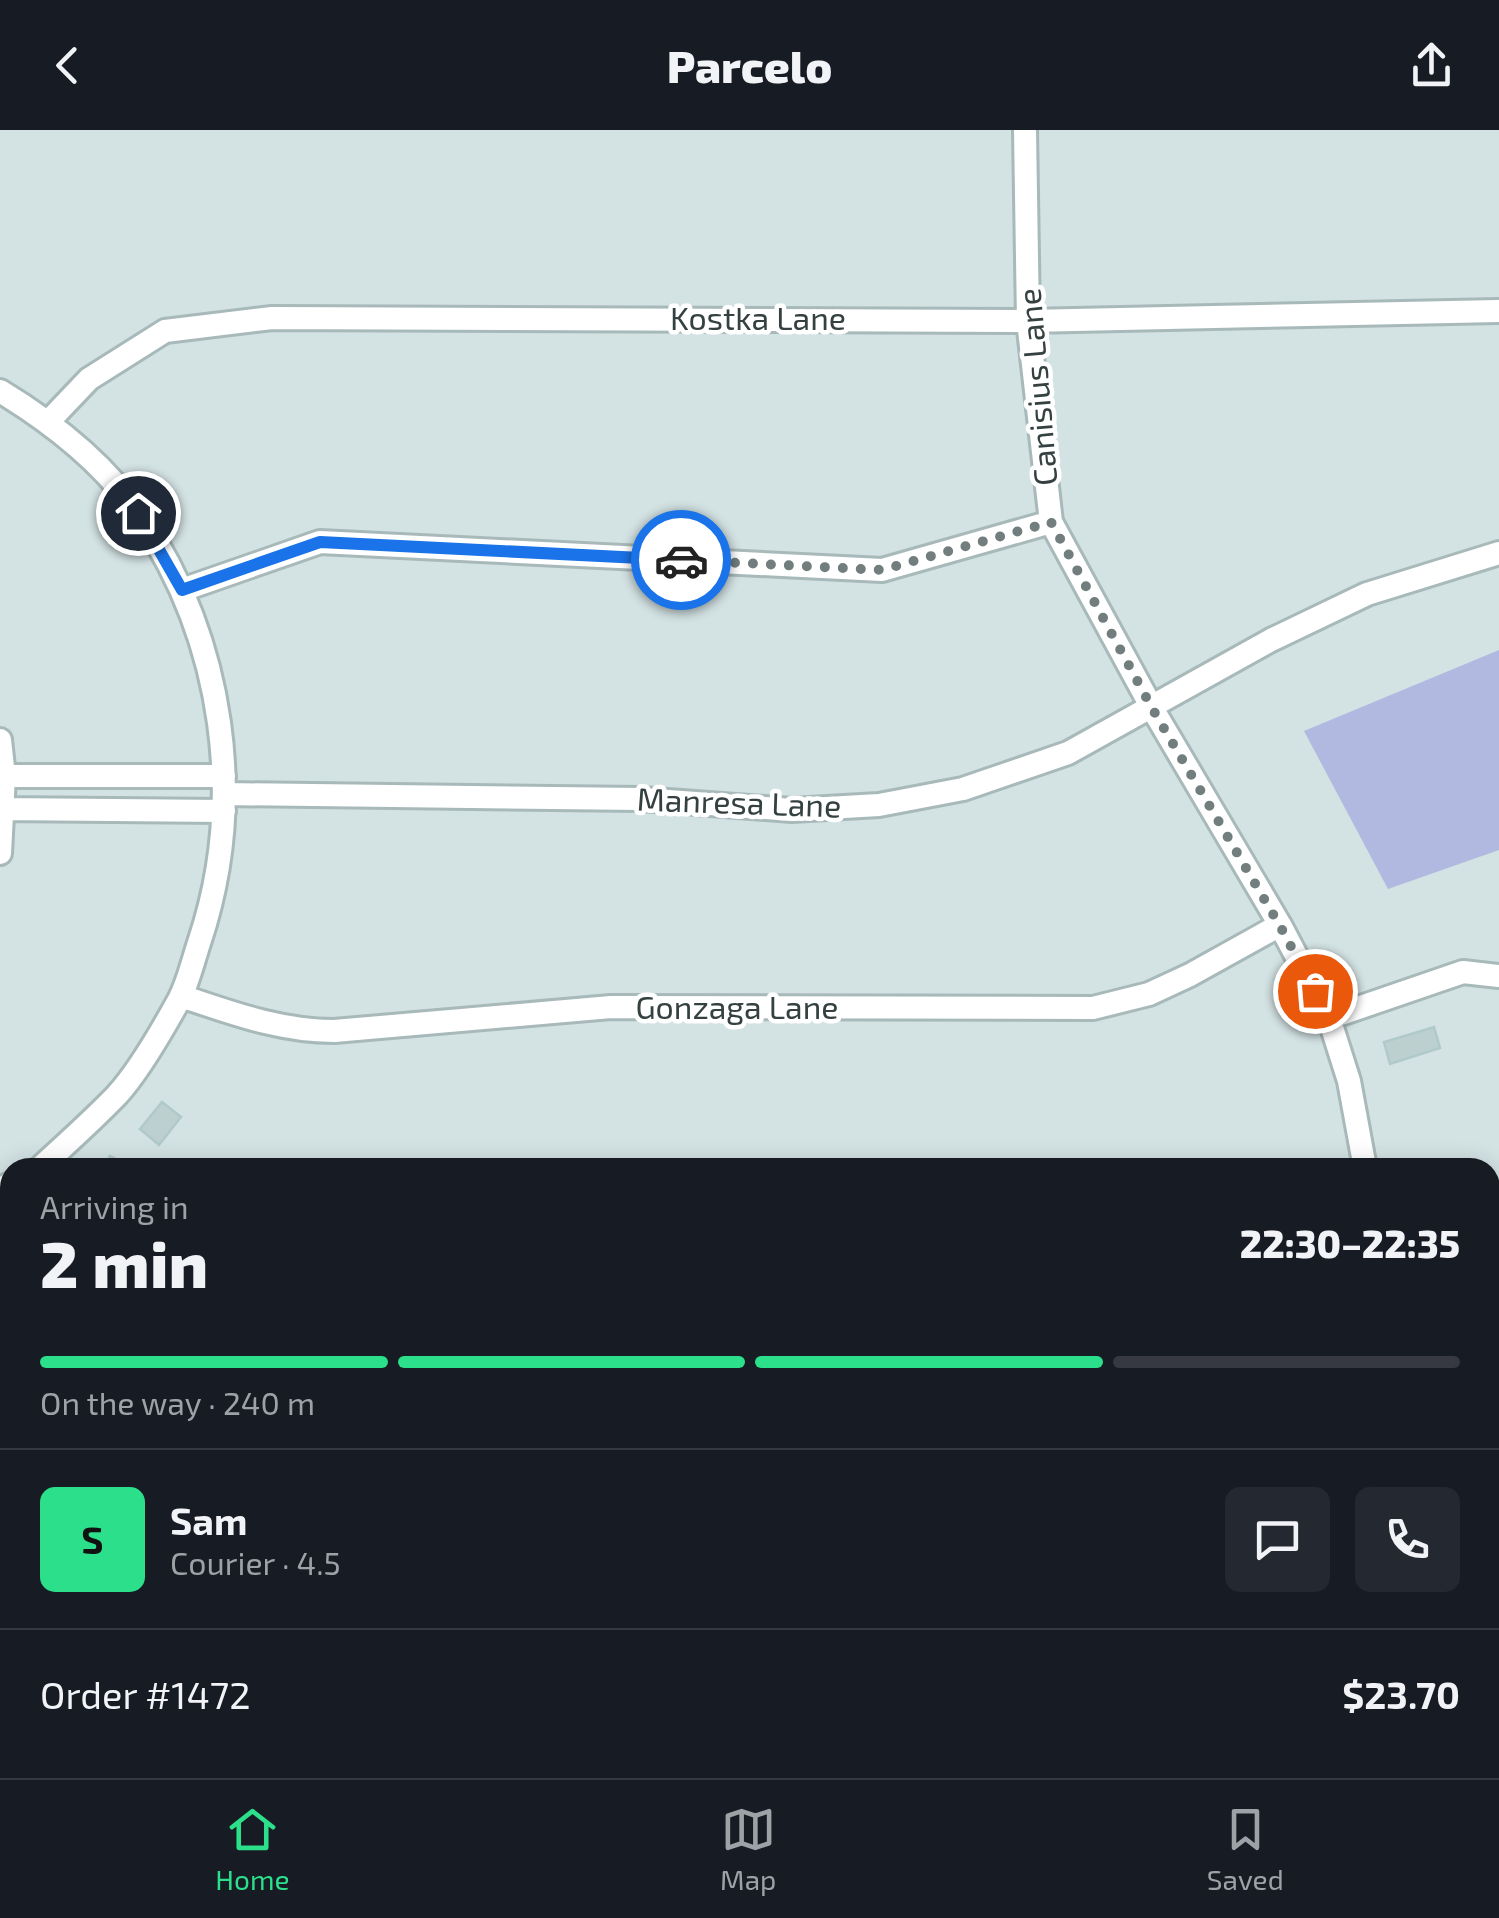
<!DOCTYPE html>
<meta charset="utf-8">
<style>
body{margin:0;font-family:"Exo 2",sans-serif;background:#242831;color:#f1f3f6;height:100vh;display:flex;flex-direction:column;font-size:38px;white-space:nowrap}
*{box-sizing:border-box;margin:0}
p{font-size:32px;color:#9ea1a6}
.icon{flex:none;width:55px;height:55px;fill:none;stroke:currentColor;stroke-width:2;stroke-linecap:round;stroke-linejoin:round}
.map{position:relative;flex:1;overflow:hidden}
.panel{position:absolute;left:0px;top:1028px;width:1500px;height:622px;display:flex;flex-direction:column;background:#171b24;border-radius:30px 30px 0 0;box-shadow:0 5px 25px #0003}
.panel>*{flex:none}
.pin{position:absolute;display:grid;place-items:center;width:85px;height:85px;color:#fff;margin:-42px;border:5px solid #fff;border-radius:50%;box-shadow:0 2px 10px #0007}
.courier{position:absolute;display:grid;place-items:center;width:100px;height:100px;margin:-50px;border:8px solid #1a73e8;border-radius:50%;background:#fff;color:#222;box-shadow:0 2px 12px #0007}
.headline em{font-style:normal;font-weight:800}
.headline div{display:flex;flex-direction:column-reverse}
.headline{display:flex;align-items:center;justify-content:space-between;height:170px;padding:0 40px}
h1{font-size:65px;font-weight:800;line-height:75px}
.bar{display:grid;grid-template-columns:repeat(4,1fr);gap:15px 10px;align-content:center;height:120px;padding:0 40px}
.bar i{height:12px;border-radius:8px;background:#363941}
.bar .selected{background:#2bdf8b}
.bar p{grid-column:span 4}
.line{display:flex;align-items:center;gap:25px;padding:0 40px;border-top:2px solid #363941}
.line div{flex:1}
.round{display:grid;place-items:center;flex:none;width:105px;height:105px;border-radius:15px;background:#242831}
header{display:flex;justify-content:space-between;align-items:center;height:130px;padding:0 40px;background:#171b24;font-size:45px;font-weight:800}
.dock{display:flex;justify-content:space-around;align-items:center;height:140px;border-top:2px solid #363941;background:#171b24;font-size:28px;color:#9ea1a6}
.dock a{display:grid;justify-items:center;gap:5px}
.dock .selected{color:#2bdf8b}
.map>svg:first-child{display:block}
.residential{fill:#d3e2e3}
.green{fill:#b1b9e0}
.building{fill:#bbd0cf;stroke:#afcac9;stroke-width:2.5}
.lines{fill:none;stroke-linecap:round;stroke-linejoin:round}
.minor-casing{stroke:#a8b9ba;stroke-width:28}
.minor{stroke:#fff;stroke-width:22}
.done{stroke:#727e7e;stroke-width:10;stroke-dasharray:0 18}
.route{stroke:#1a73e8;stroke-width:12}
.labels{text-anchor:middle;stroke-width:9;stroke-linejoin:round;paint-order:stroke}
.street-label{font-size:32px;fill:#354141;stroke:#fff}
</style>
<header><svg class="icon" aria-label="back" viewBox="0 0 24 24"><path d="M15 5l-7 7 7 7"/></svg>Parcelo<svg class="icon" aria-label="share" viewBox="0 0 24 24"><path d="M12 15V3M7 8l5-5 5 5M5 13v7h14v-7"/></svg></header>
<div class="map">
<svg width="1499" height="1648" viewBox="0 0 1499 1648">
<rect width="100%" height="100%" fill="#e4eff0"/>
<path class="residential" d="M 0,0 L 1499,0 L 1499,1648 L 430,1648 L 430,1640 L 1490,1640 L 1490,1038 L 10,1038 L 10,1478 L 0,1478 Z"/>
<path class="green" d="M 1499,520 L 1499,720 L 1388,759 L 1304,601 Z"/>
<path class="building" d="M 1434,897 L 1440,918 L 1390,934 L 1384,912 Z
M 162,972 L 181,987 L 159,1015 L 140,999 Z
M 110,1026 L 134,1038 L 104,1038 Z
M 693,1031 L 718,1031 L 718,1038 L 693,1038 Z"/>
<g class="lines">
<defs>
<path id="minor" d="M 1025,0 L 1028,191 L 1051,392 L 1152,578 L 1280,795 L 1329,888 L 1349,951 L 1365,1038
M 0,261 C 51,292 106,335 140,386 C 224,511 247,670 199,813 C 193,831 188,853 179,870 C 163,899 139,941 117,965 C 93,990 66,1014 40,1038
M 49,291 L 89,249 L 165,201 L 272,188 L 1028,191 L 1499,181
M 182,460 L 320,412 L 882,440 L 1051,392
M 0,610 L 4,646 L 0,723
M 0,646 L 224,646
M 224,664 L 641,669 L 792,680 L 879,675 L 963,659 L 1068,623 L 1271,510 L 1367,464 L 1499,423
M 0,679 L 224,681
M 181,866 C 232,883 280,901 334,901 L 611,877 L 1093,878 L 1149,864 L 1190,845 L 1280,795
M 1329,888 L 1463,842 L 1499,846
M 0,1059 L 10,1054
M 1490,1101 L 1499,1101
M 1490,1346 L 1499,1344
M 0,1359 L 10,1359
M 0,1525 L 10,1530
M 1,1559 L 10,1577
M 1490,1621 L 1499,1627
M 38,1640 L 41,1648
M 627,1640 L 627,1648
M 420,1648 L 420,1640
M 1192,1648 L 1192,1640
M 1496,1648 L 1499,1643"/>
</defs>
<use href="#minor" class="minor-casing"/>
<use href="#minor" class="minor"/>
</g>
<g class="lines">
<path class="done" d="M 681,430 L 882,440 L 1051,392 L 1152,578 L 1280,796 L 1315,861"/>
<path class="route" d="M 138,383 L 182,460 L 320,412 L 681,430"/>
</g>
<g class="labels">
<g class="street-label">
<text x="758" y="200">Kostka Lane</text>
<text transform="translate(1038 257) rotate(-95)" y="11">Canisius Lane</text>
<text transform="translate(739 673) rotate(2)" y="11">Manresa Lane</text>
<text x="737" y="889">Gonzaga Lane</text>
</g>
</g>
</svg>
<div class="pin" style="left:1315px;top:861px;background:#ea580c"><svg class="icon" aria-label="bag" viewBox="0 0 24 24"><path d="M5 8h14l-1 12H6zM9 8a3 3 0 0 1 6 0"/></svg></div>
<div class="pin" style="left:138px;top:383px;background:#1f2937"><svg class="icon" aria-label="home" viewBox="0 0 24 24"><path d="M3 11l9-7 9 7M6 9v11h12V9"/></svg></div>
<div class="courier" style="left:681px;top:430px"><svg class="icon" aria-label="car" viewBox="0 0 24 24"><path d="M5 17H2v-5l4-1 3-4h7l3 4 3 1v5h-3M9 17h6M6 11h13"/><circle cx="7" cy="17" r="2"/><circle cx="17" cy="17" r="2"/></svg></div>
<section class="panel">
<div class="headline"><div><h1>2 min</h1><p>Arriving in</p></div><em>22:30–22:35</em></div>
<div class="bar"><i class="selected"></i><i class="selected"></i><i class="selected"></i><i></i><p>On the way · 240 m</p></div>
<div class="line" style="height:180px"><b class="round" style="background:#2bdf8b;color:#111">S</b><div><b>Sam</b><p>Courier · 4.5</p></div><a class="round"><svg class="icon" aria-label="chat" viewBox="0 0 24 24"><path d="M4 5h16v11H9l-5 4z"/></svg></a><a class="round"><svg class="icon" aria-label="phone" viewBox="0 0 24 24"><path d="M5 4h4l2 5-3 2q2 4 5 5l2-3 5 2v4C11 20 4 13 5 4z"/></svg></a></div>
<div class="line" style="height:130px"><div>Order #1472</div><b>$23.70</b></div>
</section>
</div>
<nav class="dock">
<a class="selected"><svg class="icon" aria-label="home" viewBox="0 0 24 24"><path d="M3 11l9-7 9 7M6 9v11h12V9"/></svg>Home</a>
<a><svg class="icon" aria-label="map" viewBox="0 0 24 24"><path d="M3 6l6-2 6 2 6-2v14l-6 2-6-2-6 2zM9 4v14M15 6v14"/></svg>Map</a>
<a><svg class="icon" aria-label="saved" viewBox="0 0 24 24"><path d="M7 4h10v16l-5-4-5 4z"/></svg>Saved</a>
</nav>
